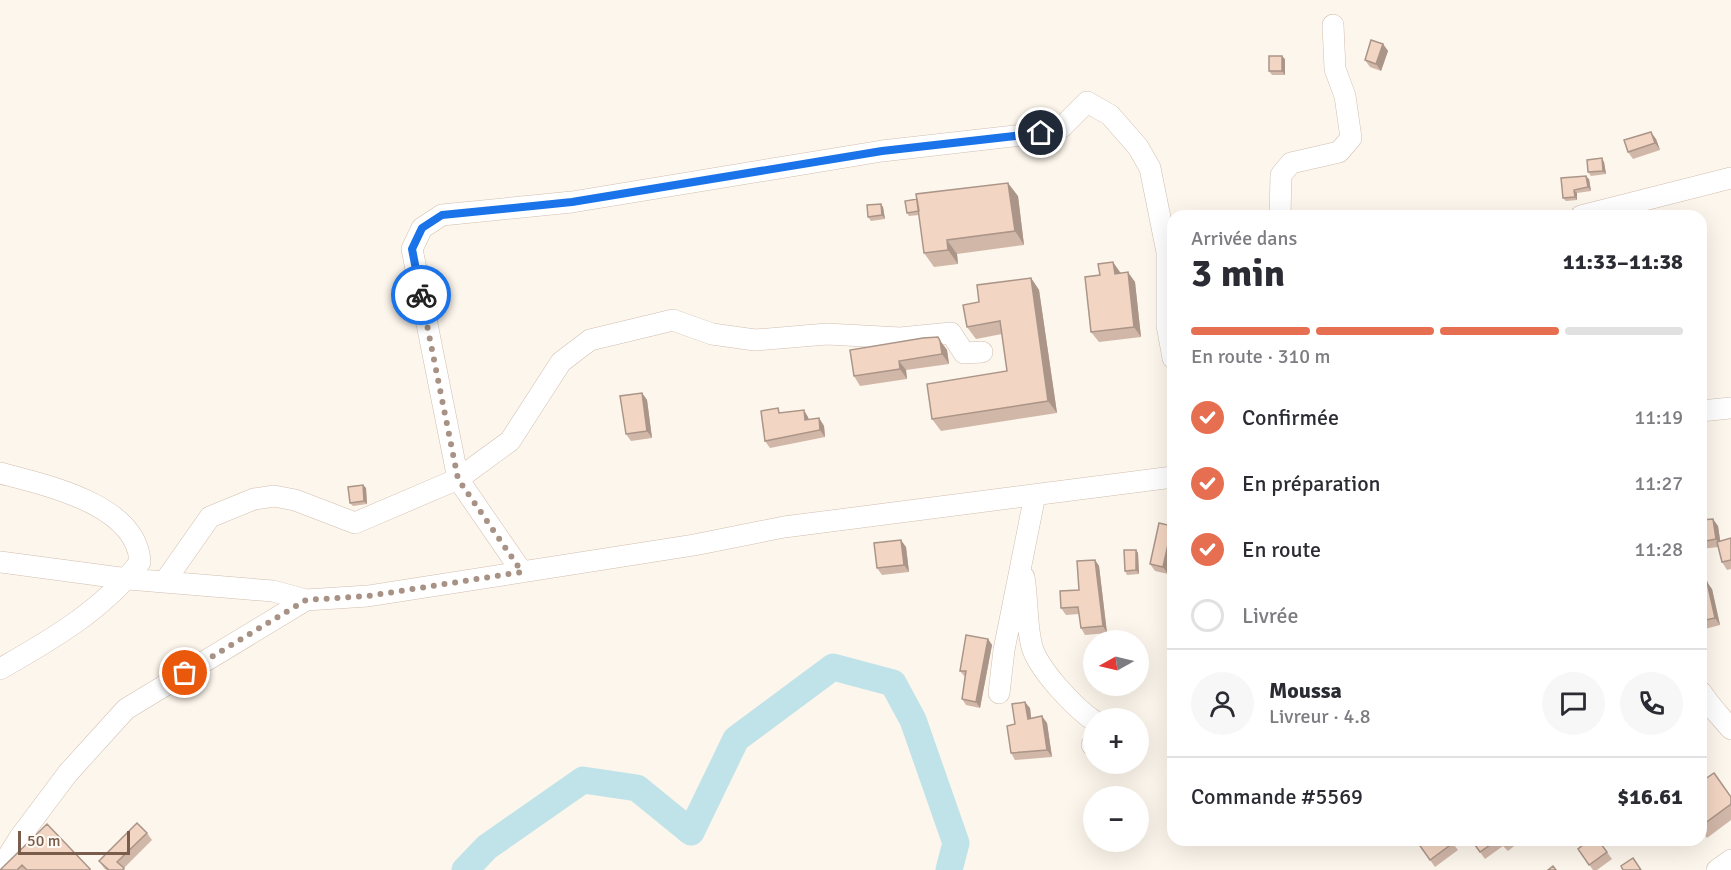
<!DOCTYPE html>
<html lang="fr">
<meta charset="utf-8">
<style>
body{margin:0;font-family:Signika,sans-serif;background:#f7f7f7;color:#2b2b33;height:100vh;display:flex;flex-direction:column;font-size:22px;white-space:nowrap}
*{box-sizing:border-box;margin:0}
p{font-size:20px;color:#7c7c81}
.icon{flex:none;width:33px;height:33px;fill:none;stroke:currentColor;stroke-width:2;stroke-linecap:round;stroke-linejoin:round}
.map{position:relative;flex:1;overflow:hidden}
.drawer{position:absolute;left:1167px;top:210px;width:540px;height:636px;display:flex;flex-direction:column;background:#fff;border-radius:18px;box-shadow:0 6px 24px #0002}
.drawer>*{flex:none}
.needle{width:39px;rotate:262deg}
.controls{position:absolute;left:1083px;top:630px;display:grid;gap:12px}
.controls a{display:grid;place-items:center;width:66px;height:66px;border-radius:50%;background:#fff;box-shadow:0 6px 24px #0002;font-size:30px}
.scale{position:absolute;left:18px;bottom:15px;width:112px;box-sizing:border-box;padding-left:6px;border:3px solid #7a5c4d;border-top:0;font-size:16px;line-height:21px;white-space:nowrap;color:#7a5c4d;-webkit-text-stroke:4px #fffaf3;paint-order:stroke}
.pin{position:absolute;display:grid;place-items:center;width:51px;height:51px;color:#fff;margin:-26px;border:3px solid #fff;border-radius:50%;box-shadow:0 2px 6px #0007}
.courier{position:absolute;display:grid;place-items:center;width:60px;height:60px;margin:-30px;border:4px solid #1a73e8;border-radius:50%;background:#fff;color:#222;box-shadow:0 2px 8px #0007}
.summary em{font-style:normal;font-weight:800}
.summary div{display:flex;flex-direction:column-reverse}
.summary{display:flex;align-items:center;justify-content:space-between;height:102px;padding:0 24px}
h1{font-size:39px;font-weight:800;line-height:45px}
.bar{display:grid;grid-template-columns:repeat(4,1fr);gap:9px 6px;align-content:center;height:72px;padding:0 24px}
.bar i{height:8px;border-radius:4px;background:#e1e1e2}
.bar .on{background:#e76f51}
.bar p{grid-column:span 4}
.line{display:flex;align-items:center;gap:15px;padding:0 24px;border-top:2px solid #e1e1e2}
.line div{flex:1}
.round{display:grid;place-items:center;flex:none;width:63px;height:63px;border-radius:32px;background:#f7f7f7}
ol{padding:0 24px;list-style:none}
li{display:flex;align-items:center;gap:18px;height:66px}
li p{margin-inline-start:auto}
li .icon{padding:6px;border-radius:50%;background:#e76f51;color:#fff;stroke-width:4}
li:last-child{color:#7c7c81}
li i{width:33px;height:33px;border:3px solid #e1e1e2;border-radius:50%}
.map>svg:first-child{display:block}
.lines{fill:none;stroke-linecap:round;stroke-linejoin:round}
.river{stroke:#bfe3e8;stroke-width:27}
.minor-casing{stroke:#d1beb0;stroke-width:22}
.minor{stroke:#fff;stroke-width:21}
.wall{fill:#d1b7a8}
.shaded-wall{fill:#aa9588}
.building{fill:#f3d5c3;stroke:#aa9588;stroke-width:1.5}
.done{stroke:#a89285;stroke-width:6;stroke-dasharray:0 10.8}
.route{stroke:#1a73e8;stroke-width:8}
</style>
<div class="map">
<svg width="1731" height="870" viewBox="0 0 1731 870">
<rect width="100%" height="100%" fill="#fdf6ec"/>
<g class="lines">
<path class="river" d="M 465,870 L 487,847 L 583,780 L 637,788 L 691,832 L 736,739 L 833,667 L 893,683 L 913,720 L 956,843 L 949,870"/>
<defs>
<path id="minor" d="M 1280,216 L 1281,175 L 1291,163 L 1339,152 L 1351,138 L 1345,96 L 1335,69 L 1333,25
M 1581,216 L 1731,178
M 1701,411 L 1731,408
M 0,473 C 45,485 137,504 140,562 C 103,610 51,640 0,669
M 0,562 L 128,579 L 273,591 L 306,600 L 368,596 L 694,545 L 784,527 L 1173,477
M 522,572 L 458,479 L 412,249 L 422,228 L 442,215 L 572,202 L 882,151 L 1040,133 L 1062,127 L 1087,102 L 1110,115 L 1138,147 L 1150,168 L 1167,252 L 1167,325 L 1173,358
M 1024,577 C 1028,600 1026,625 1032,647 C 1039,670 1074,707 1094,721
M 165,581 L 210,517 L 254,499 L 274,496 L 295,500 L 355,523 L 458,479 L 510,441 L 561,362 L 590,340 L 673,320 L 712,334 L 755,340 L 827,334 L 900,338 L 951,333 L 964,353 L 982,352
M 1701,692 C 1710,706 1720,716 1731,729
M 999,693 L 1004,650 L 1035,495
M 1092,745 L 1094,744
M 0,869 L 20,837 L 68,773 L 126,709 L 306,600
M 1717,870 L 1731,860"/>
</defs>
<use href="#minor" class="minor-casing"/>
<use href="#minor" class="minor"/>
</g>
<path class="wall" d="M 1383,44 L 1388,51 L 1381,71 L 1370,67 L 1365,60 Z
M 1285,59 L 1285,75 L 1272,75 L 1269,71 Z
M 1656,139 L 1660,150 L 1633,159 L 1628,152 Z
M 1604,162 L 1606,174 L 1591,176 L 1588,172 Z
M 1589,179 L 1591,191 L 1577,193 L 1577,200 L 1566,201 L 1563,198 Z
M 1018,196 L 1024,245 L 957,254 L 958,264 L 934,267 L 924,253 L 919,215 L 909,216 L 907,213 Z
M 883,207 L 885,219 L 871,221 L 868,217 Z
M 1120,272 L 1135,282 L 1141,337 L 1099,342 L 1091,332 Z
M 1031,278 L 1039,290 L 1057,413 L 941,431 L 932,419 L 1007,371 L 1002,334 L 976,339 L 967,327 L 979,302 Z
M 938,337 L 947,350 L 949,364 L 906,370 L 907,379 L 860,386 L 854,376 Z
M 642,393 L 647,400 L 652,438 L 631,441 L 626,434 Z
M 781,413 L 808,417 L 809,420 L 819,418 L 824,426 L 825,437 L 770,448 L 765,441 Z
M 363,485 L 366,488 L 367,504 L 353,506 L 350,503 Z
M 1701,520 L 1718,526 L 1720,541 L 1731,538 L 1731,569 L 1727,570 L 1722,562 L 1718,547 L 1701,549 Z
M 1172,526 L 1168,574 L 1155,571 L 1150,564 Z
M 906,547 L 909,572 L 882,575 L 877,568 Z
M 1136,550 L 1138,553 L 1139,574 L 1127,575 L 1125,571 Z
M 1095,560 L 1099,566 L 1107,633 L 1085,635 L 1081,628 L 1079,614 L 1066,615 L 1061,608 L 1079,590 Z
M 1701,583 L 1712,589 L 1720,625 L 1701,630 Z
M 988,639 L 992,645 L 980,708 L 966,705 L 962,699 L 965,677 L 960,671 Z
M 1030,708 L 1031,718 L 1047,723 L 1052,757 L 1015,760 L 1011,753 L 1015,724 Z
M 1701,782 L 1731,797 L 1731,820 L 1707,838 L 1701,830 Z
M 47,824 L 91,870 L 0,870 Z
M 147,833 L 152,840 L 124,868 L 125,870 L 106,870 L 104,868 L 99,861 Z
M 1366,840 L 1382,840 L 1370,845 Z
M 1450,840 L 1458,850 L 1435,867 L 1418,843 Z
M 1474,840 L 1516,840 L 1518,843 L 1508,851 L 1503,846 L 1485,859 L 1472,841 Z
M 1598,840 L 1612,859 L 1597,870 L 1593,870 L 1578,849 Z"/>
<path class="shaded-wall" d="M 1383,44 L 1388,51 L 1381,71 L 1376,64 Z
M 1282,56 L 1285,59 L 1285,75 L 1282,71 Z
M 1651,132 L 1656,139 L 1660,150 L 1655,143 Z
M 1602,158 L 1604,162 L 1606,174 L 1603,171 Z
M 1586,176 L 1589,179 L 1591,191 L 1588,187 Z
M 1008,183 L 1018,196 L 1024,245 L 1015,231 Z
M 1574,190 L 1577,193 L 1577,200 L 1575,197 Z
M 881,204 L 883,207 L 885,219 L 882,215 Z
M 947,240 L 957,254 L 958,264 L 948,250 Z
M 1113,262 L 1120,272 L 1123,284 L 1115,274 Z
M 1128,272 L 1135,282 L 1141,337 L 1134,327 Z
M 1031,278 L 1039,290 L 1057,413 L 1048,401 Z
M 940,341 L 947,350 L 949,364 L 942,354 Z
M 899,361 L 906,370 L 907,379 L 900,369 Z
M 642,393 L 647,400 L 652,438 L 647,431 Z
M 804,410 L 808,417 L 810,427 L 805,420 Z
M 819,418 L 824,426 L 825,437 L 820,430 Z
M 363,485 L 366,488 L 367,504 L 364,501 Z
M 1713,519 L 1718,526 L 1721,546 L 1716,539 Z
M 1172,526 L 1173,528 L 1173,550 L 1168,574 L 1163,567 Z
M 901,540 L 906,547 L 909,572 L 904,565 Z
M 1136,550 L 1138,553 L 1139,574 L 1136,570 Z
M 1095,560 L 1099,566 L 1107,633 L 1103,626 Z
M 1707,582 L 1712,589 L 1720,625 L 1715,618 Z
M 988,639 L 992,645 L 980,708 L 976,702 Z
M 1025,702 L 1030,708 L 1032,725 L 1028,719 Z
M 1042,716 L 1047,723 L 1052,757 L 1047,750 Z"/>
<path class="building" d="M 1371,40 L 1383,44 L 1376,64 L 1365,60 Z
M 1269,56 L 1282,56 L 1282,71 L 1269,71 Z
M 1651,132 L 1655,143 L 1628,152 L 1624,140 Z
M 1602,158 L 1603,171 L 1588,172 L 1587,160 Z
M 1586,176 L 1588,187 L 1574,190 L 1575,197 L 1563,198 L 1561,178 Z
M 1008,183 L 1015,231 L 947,240 L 948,250 L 924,253 L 916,194 Z
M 917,199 L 919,211 L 907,213 L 905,201 Z
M 881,204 L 882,215 L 868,217 L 867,205 Z
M 1113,262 L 1115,274 L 1128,272 L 1134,327 L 1091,332 L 1085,277 L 1100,275 L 1098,264 Z
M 1031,278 L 1048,401 L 932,419 L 927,384 L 1007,371 L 1000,321 L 967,327 L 963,305 L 979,302 L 977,285 Z
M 938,337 L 940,341 L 942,354 L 899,361 L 900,369 L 854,376 L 850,350 L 923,338 Z
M 642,393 L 647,431 L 626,434 L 620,396 Z
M 778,408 L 779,413 L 804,410 L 805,420 L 819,418 L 820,430 L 765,441 L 761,411 Z
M 363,485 L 364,501 L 350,503 L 348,487 Z
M 1713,519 L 1716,539 L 1701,542 L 1701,520 Z
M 1159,523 L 1172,526 L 1163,567 L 1150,564 Z
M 1731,538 L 1731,560 L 1722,562 L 1717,542 Z
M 901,540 L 904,565 L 877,568 L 874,543 Z
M 1124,550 L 1136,550 L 1136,570 L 1125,571 Z
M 1095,560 L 1103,626 L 1081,628 L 1078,607 L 1061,608 L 1060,591 L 1079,590 L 1077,561 Z
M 1707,582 L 1715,618 L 1701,621 L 1701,583 Z
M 966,635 L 988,639 L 976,702 L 962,699 L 966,671 L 960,671 Z
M 1025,702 L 1028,719 L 1042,716 L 1047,750 L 1011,753 L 1007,726 L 1015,724 L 1012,704 Z
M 1714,773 L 1731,797 L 1731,804 L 1701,826 L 1701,782 Z
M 137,823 L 147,833 L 117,862 L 124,868 L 122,870 L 109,870 L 99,861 Z
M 47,824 L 90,869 L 89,870 L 27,870 L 22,865 L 17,870 L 0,870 Z
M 1422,840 L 1450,840 L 1453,843 L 1430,860 L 1418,843 Z
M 1474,840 L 1497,840 L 1480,852 L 1472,841 Z
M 1499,840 L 1508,840 L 1503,844 Z
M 1589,840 L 1598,840 L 1607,852 L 1589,865 L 1578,849 Z
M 1633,858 L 1641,870 L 1623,870 L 1621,866 Z
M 1553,866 L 1556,870 L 1548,870 Z"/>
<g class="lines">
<path class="done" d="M 185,673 L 306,600 L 368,596 L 522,572 L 458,479 L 421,295"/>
<path class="route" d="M 421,295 L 412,249 L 422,228 L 442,215 L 572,202 L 882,151 L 1041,133"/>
</g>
</svg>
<div class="controls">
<a><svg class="needle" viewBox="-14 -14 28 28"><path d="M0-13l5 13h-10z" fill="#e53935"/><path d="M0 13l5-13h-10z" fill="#7c7c81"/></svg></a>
<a>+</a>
<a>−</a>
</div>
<div class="scale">50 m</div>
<div class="pin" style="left:185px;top:673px;background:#ea580c"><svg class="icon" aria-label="bag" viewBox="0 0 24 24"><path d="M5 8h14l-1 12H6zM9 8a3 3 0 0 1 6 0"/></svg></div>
<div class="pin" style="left:1041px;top:133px;background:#1f2937"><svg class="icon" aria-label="home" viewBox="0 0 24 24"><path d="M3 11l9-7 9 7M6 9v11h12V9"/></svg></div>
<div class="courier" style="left:421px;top:295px"><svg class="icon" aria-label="bike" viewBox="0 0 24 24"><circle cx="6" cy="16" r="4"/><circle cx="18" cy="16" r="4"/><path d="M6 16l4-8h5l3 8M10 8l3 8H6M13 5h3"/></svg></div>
<section class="drawer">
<div class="summary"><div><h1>3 min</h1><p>Arrivée dans</p></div><em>11:33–11:38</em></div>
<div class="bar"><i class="on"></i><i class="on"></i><i class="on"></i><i></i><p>En route · 310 m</p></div>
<ol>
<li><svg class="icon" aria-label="check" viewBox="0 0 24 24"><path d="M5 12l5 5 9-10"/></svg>Confirmée<p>11:19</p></li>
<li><svg class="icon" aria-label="check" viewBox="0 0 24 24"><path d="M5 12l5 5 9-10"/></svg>En préparation<p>11:27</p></li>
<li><svg class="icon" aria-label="check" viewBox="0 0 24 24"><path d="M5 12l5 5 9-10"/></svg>En route<p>11:28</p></li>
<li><i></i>Livrée</li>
</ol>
<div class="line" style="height:108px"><a class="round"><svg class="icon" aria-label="person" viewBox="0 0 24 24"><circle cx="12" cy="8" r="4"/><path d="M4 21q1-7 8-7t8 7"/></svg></a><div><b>Moussa</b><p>Livreur · 4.8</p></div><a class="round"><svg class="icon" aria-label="chat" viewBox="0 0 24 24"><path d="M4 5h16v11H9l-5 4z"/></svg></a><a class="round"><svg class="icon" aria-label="phone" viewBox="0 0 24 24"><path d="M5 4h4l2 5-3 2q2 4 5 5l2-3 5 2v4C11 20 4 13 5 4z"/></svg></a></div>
<div class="line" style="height:78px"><div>Commande #5569</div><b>$16.61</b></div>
</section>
</div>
